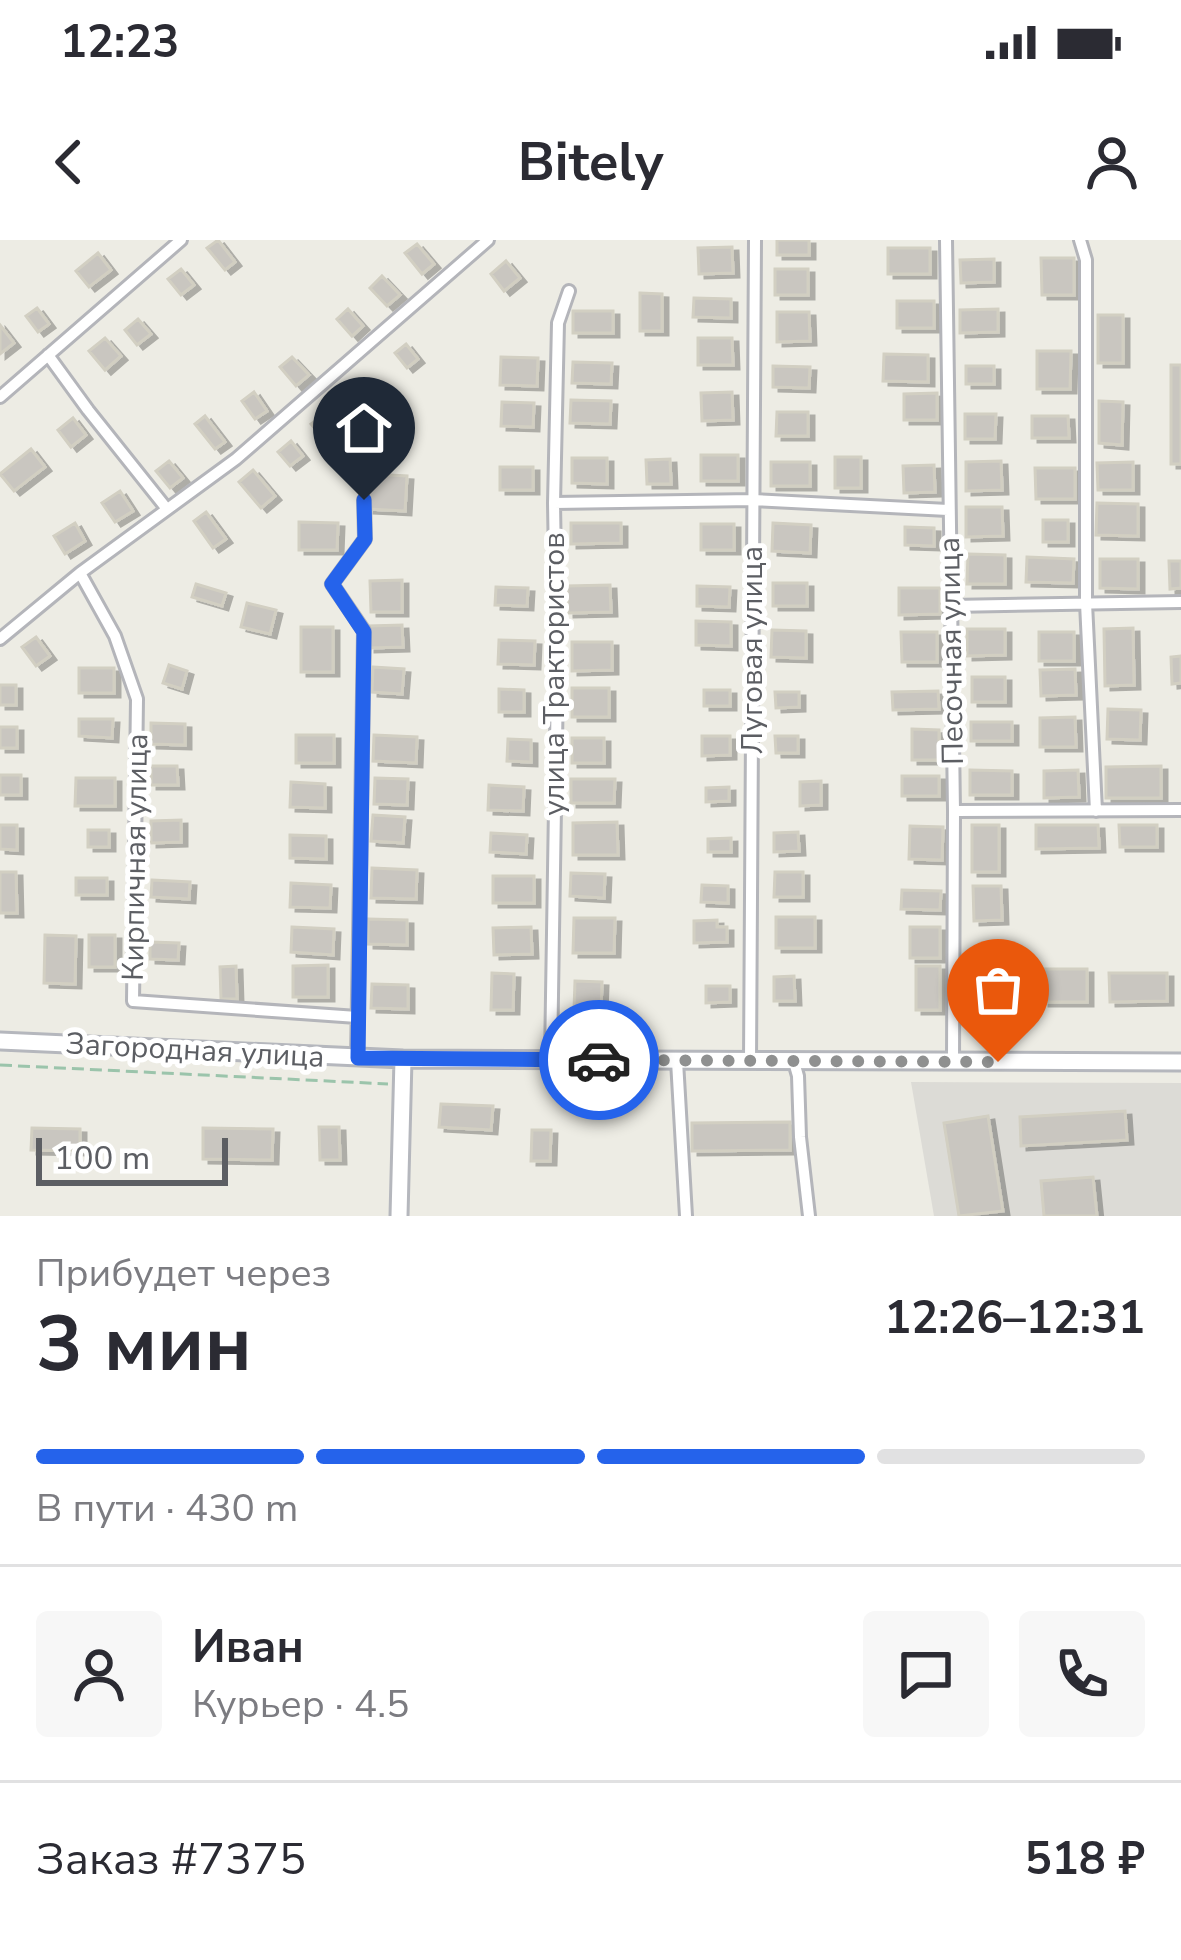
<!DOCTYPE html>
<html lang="ru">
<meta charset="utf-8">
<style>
body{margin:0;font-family:"Nunito Sans",sans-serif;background:#f7f7f7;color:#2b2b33;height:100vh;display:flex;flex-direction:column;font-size:45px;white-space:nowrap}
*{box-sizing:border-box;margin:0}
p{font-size:39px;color:#7c7c81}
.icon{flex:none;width:66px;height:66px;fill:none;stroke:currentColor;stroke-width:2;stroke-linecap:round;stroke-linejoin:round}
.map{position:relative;height:976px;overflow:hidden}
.panel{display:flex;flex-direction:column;background:#fff;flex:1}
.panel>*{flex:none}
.scale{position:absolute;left:36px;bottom:30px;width:192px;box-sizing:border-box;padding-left:12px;border:6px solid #5c5e63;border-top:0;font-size:33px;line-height:42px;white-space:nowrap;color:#5c5e63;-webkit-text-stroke:9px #fff;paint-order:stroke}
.pin{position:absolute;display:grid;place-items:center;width:102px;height:102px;color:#fff;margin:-123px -51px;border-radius:50% 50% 50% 0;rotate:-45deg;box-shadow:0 0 12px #0007}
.pin .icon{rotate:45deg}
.courier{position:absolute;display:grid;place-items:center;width:120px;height:120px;margin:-60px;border:9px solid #2563eb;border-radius:50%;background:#fff;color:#222;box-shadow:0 3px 15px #0007}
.overview em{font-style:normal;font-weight:700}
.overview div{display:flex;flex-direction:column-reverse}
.overview{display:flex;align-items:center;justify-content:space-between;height:204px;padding:0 36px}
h1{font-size:78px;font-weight:700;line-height:90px}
.bar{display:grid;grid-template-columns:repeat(4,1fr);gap:18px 12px;align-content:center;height:144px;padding:0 36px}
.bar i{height:15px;border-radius:9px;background:#e1e1e2}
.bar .current{background:#2563eb}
.bar p{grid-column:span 4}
.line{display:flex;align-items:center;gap:30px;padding:0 36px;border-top:3px solid #e1e1e2}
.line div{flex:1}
.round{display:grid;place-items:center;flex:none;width:126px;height:126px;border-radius:12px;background:#f7f7f7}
.status{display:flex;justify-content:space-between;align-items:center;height:84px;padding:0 60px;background:#fff;direction:ltr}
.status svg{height:33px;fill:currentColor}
header{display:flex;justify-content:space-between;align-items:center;height:156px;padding:0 36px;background:#fff;font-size:54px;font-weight:700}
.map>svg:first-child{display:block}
.industrial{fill:#dcdbd6}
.building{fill:#c9c6c0;stroke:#d2cfc2;stroke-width:3;filter:url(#shadow)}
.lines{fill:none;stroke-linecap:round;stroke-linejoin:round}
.street-casing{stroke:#b4b5ba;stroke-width:16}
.secondary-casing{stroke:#b5b7bd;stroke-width:21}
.path{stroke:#9bc4ab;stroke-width:3;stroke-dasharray:12 6;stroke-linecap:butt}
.street{stroke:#fff;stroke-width:10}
.secondary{stroke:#fff;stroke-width:15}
.done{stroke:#8f9090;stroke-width:12;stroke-dasharray:0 21.6}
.route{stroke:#2563eb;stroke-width:15}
.labels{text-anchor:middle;stroke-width:10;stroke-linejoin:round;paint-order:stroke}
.street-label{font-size:30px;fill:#5c5e63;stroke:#fff}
</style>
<div class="status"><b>12:23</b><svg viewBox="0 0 49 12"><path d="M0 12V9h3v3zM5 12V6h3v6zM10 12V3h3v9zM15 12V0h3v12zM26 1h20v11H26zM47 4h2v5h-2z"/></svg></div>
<header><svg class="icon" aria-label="back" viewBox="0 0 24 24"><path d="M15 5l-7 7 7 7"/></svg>Bitely<svg class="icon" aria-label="person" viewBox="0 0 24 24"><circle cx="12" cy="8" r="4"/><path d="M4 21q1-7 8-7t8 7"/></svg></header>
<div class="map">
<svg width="1181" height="976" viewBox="0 0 1181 976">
<defs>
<filter id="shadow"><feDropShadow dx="6" dy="4" stdDeviation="0" flood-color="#0004"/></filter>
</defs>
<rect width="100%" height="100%" fill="#edece4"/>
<path class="industrial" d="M 911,842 L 1181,843 L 1181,976 L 934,976 Z"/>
<path class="building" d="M 218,0 L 235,22 L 225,30 L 207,8 Z
M 777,0 L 809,0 L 809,15 L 777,15 Z
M 417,4 L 434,24 L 422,34 L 405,13 Z
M 732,7 L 733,33 L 699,34 L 698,8 Z
M 888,8 L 930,8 L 930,34 L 888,34 Z
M 98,13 L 111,30 L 89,47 L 76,31 Z
M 1041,18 L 1074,18 L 1074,55 L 1042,55 Z
M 994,19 L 994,42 L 961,43 L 960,20 Z
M 506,21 L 520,38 L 504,51 L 491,34 Z
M 181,29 L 194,45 L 181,55 L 168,39 Z
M 775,29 L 808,29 L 808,55 L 775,55 Z
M 382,36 L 400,55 L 387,66 L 370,48 Z
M 640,53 L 662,54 L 662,91 L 640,91 Z
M 694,58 L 731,59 L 731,78 L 693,77 Z
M 897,61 L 934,61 L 934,88 L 897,88 Z
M 37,68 L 49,84 L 38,92 L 26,76 Z
M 348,69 L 363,86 L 352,96 L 337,79 Z
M 998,69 L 998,92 L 960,93 L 960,70 Z
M 573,71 L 613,71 L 613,93 L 573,93 Z
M 777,72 L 809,72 L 810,101 L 777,102 Z
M 1098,75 L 1123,75 L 1123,123 L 1098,123 Z
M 138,79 L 151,94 L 137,105 L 125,90 Z
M 0,85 L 14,103 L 0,114 Z
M 105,98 L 121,116 L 105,130 L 89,111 Z
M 698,98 L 732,98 L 733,125 L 698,125 Z
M 406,104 L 418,119 L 407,128 L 395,113 Z
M 1037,111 L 1071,111 L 1070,149 L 1037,149 Z
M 884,114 L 928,115 L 928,142 L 883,141 Z
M 292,117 L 309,135 L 296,146 L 280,127 Z
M 501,117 L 538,118 L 537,146 L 500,145 Z
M 573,122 L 612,123 L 611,144 L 572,143 Z
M 1171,125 L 1181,125 L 1181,224 L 1171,224 Z
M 773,126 L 810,127 L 809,148 L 773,147 Z
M 966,126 L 994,126 L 994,144 L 966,144 Z
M 365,140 L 382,159 L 370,170 L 353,151 Z
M 254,152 L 267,171 L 255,179 L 242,161 Z
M 732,152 L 733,180 L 702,181 L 701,153 Z
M 937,153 L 937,180 L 904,180 L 904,154 Z
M 571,160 L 611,161 L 610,184 L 570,183 Z
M 1099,161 L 1123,162 L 1122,205 L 1099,203 Z
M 502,162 L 534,163 L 533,187 L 501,186 Z
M 777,172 L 808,172 L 808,196 L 776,196 Z
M 965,174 L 996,174 L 995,199 L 965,199 Z
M 323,175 L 336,190 L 325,200 L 311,184 Z
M 205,176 L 225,202 L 215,209 L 195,184 Z
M 1032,176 L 1068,176 L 1069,198 L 1032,198 Z
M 73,178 L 86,195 L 71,207 L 58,190 Z
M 291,201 L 303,216 L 290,226 L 278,212 Z
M 31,209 L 45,227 L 14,251 L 0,234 Z
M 701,215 L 738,215 L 738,241 L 701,241 Z
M 835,217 L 861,217 L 861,248 L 835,248 Z
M 572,218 L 607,218 L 607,244 L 572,243 Z
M 670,219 L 671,244 L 647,244 L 646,220 Z
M 169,221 L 183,238 L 170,248 L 156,231 Z
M 1001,221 L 1002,250 L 966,251 L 966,222 Z
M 771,222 L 810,222 L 810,246 L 771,246 Z
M 1133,222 L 1133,250 L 1098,250 L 1097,223 Z
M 934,225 L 935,252 L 904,253 L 903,226 Z
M 500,227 L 533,227 L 533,250 L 500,250 Z
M 1035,228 L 1075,228 L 1075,259 L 1036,259 Z
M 253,230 L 275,256 L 261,268 L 239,242 Z
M 370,234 L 407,236 L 405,271 L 368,269 Z
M 120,251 L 133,271 L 115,282 L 102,263 Z
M 1097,263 L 1138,264 L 1138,296 L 1096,295 Z
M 966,267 L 1002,267 L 1003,296 L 966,297 Z
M 206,272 L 226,299 L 213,308 L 194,281 Z
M 1043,280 L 1068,280 L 1068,302 L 1043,302 Z
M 299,282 L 338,283 L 337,310 L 299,310 Z
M 75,283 L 85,301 L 65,314 L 54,296 Z
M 571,283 L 621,283 L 621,303 L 571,304 Z
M 773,283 L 811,285 L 810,313 L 772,311 Z
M 701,284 L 734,284 L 734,310 L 701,310 Z
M 905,287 L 934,288 L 934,306 L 905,305 Z
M 968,314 L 1005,315 L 1005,344 L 967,344 Z
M 1027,317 L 1074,319 L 1073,343 L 1026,342 Z
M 1100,319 L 1138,319 L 1138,349 L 1100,348 Z
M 1169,321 L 1181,321 L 1181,348 L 1170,349 Z
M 402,340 L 402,372 L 371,372 L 370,341 Z
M 773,343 L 807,343 L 807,366 L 773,366 Z
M 196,344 L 226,353 L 222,366 L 192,357 Z
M 610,345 L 611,372 L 568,373 L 567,346 Z
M 697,346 L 730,347 L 729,367 L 697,366 Z
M 496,347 L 528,348 L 527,366 L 495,365 Z
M 899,348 L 940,348 L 940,374 L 899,375 Z
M 247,363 L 276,370 L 270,394 L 241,387 Z
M 696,381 L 731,382 L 731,406 L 696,405 Z
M 402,385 L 403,407 L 369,408 L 369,386 Z
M 301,387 L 333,387 L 333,432 L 301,432 Z
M 1133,388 L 1134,445 L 1105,446 L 1104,389 Z
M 967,389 L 1005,389 L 1005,415 L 967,416 Z
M 772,390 L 806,391 L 806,418 L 771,417 Z
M 901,392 L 937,392 L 937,422 L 902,422 Z
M 1039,392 L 1074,392 L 1074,421 L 1039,421 Z
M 36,397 L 50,416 L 36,426 L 22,407 Z
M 499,400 L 535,401 L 534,425 L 498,424 Z
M 572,402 L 612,402 L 612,430 L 572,431 Z
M 1181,416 L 1181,443 L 1172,444 L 1171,417 Z
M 169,425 L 187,431 L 182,449 L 163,443 Z
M 373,427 L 404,429 L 402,454 L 372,452 Z
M 79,428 L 114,428 L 114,453 L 79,453 Z
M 1075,429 L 1076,455 L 1041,456 L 1040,430 Z
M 972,437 L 1005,437 L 1005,462 L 972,462 Z
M 0,445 L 16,445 L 16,465 L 0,465 Z
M 572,448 L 609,448 L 609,477 L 572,477 Z
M 499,449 L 524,450 L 524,472 L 499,472 Z
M 704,450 L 730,450 L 730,466 L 704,466 Z
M 938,451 L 939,469 L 893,470 L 892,452 Z
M 775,452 L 799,452 L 799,467 L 776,468 Z
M 1108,469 L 1141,470 L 1140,500 L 1107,499 Z
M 1075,477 L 1076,507 L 1040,507 L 1040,478 Z
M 79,479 L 113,479 L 112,498 L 79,496 Z
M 971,482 L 1012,482 L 1012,501 L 971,501 Z
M 151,483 L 185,484 L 185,505 L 151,504 Z
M 0,487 L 17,487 L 17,508 L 0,508 Z
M 912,489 L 939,490 L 939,520 L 912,520 Z
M 296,495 L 334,495 L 334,523 L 296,523 Z
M 374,495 L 417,497 L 416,523 L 373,521 Z
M 702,496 L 730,496 L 730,515 L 702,516 Z
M 775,496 L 798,496 L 798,513 L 776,513 Z
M 572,498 L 604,498 L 604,523 L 572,523 Z
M 508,499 L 531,500 L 531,522 L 507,521 Z
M 151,526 L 177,526 L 178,545 L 151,545 Z
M 1161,526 L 1161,558 L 1106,558 L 1106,527 Z
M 970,530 L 1012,531 L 1012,555 L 970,555 Z
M 1078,530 L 1079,557 L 1044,558 L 1044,531 Z
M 0,535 L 21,535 L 21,555 L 0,555 Z
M 902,536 L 939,536 L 939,556 L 902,556 Z
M 76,538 L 115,538 L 115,566 L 75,566 Z
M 375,538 L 408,539 L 407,565 L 374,564 Z
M 571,539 L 615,539 L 614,563 L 571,563 Z
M 821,541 L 821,565 L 800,566 L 800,542 Z
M 291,542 L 325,544 L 325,568 L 290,567 Z
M 489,545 L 524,547 L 523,571 L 488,570 Z
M 729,547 L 729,561 L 706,562 L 706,548 Z
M 373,575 L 405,577 L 403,603 L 371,601 Z
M 181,580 L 181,602 L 151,603 L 151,581 Z
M 617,582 L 618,615 L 573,615 L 573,583 Z
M 0,585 L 17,585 L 17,610 L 0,609 Z
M 972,585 L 999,585 L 999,632 L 972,632 Z
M 1036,585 L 1098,585 L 1099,608 L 1036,609 Z
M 1119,585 L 1157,585 L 1157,607 L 1120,607 Z
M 910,586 L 943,587 L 942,620 L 909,619 Z
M 88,590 L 109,590 L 109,607 L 88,607 Z
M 798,592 L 799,611 L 774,612 L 774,593 Z
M 491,593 L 527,595 L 526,614 L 490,612 Z
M 290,595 L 326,596 L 326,619 L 290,618 Z
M 731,598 L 731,612 L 708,612 L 708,599 Z
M 372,628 L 417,630 L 416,659 L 371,658 Z
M 0,632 L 16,632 L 17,673 L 0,673 Z
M 775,632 L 803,632 L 803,657 L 774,657 Z
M 571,633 L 605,634 L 604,658 L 570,656 Z
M 493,636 L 534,636 L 534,663 L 493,663 Z
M 76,638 L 107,638 L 107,655 L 76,655 Z
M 152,640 L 190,642 L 189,659 L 151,657 Z
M 291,643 L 331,645 L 330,668 L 290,667 Z
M 702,645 L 728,646 L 728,663 L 701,662 Z
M 973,646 L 1001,646 L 1002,680 L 974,681 Z
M 902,650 L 941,651 L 940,670 L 901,669 Z
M 776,677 L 815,677 L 815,708 L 776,708 Z
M 574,678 L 615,678 L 614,713 L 573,713 Z
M 368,679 L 407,680 L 407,705 L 368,704 Z
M 717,680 L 717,687 L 727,687 L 727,702 L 694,703 L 694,681 Z
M 292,687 L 334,689 L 333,715 L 291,712 Z
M 531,687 L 532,714 L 494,715 L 493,688 Z
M 910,687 L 940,687 L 940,718 L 910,718 Z
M 45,695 L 76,696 L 75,744 L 44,743 Z
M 89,695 L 115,695 L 115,727 L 89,727 Z
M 150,702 L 179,703 L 178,720 L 150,719 Z
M 328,725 L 328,757 L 293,757 L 293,726 Z
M 236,726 L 237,759 L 221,759 L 220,727 Z
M 916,726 L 940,726 L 940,770 L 916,770 Z
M 1043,729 L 1087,729 L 1087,762 L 1043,762 Z
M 492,733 L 514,734 L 513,770 L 491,770 Z
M 971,733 L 1011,733 L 1011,763 L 972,764 Z
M 1109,733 L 1167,733 L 1167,761 L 1110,762 Z
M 794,736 L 795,761 L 774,761 L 774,737 Z
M 575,741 L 602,742 L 601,771 L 574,770 Z
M 372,744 L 408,745 L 408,769 L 371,768 Z
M 706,746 L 730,746 L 730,762 L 706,763 Z
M 441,864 L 493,866 L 491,890 L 439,887 Z
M 1125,871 L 1127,900 L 1021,906 L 1020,877 Z
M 988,876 L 1003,971 L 959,976 L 944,883 Z
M 790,882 L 790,910 L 692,911 L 692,883 Z
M 319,887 L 339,887 L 340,920 L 320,920 Z
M 32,888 L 80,889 L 80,911 L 31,910 Z
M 203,888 L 273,889 L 272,920 L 203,919 Z
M 532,890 L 551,890 L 550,921 L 531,921 Z
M 1093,937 L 1097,976 L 1044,976 L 1041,941 Z"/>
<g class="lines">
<defs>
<path id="street" d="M 946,0 L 954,571 L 953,822
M 1080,0 L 1086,20 L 1086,363 L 1096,571
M 48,115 L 88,170 L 167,269
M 0,157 L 181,0
M 554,263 L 753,260 L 948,270
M 80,333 L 115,396 L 137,459 L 133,761 L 357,777
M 951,366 L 1181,362
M 0,399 L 80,333 L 236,219 L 488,0
M 954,571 L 1181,570
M 357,817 L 364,391 L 332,344 L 365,299 L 364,260
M 551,819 L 557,441 L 554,263 L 558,83 L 569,51
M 677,821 L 686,976
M 750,821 L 755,0
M 794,822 L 798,836 L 800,897 L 809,976"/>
<path id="secondary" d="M 0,801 L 403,819 L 1181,822
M 399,976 L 403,819"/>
</defs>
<use href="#street" class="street-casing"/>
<use href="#secondary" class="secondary-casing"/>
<path class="path" d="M 0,825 L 388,844"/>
<use href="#street" class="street"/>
<use href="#secondary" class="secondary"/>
</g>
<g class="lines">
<path class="done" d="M 599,820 L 998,822"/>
<path class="route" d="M 364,260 L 365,299 L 332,344 L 364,392 L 358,818 L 599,820"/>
</g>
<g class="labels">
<g class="street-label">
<text transform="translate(752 410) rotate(-90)" y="10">Луговая улица</text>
<text transform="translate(951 411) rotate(-91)" y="10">Песочная улица</text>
<text transform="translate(554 434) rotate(-90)" y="10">улица Трактористов</text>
<text transform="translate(135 617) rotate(-89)" y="10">Кирпичная улица</text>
<text transform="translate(195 810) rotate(3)" y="10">Загородная улица</text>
</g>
</g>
</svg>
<div class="scale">100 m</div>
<div class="pin" style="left:998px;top:822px;background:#ea580c"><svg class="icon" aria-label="bag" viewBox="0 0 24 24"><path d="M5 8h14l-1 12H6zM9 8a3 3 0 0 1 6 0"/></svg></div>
<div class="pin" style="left:364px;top:260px;background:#1f2937"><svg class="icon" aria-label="home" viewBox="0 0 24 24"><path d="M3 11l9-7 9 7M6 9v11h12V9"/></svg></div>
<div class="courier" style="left:599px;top:820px"><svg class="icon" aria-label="car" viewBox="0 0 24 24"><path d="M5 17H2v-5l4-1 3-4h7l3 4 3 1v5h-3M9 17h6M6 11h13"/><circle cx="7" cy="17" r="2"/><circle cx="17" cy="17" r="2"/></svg></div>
</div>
<section class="panel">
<div class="overview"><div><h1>3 мин</h1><p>Прибудет через</p></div><em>12:26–12:31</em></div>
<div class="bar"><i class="current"></i><i class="current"></i><i class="current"></i><i></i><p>В пути · 430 m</p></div>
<div class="line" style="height:216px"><a class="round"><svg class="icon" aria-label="person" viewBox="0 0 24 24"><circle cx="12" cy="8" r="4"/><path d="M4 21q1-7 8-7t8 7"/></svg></a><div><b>Иван</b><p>Курьер · 4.5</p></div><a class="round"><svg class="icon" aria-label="chat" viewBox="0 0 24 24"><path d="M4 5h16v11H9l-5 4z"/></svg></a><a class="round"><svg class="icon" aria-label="phone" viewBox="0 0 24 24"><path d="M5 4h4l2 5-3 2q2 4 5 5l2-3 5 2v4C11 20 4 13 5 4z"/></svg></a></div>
<div class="line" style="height:156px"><div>Заказ #7375</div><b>518 ₽</b></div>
</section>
